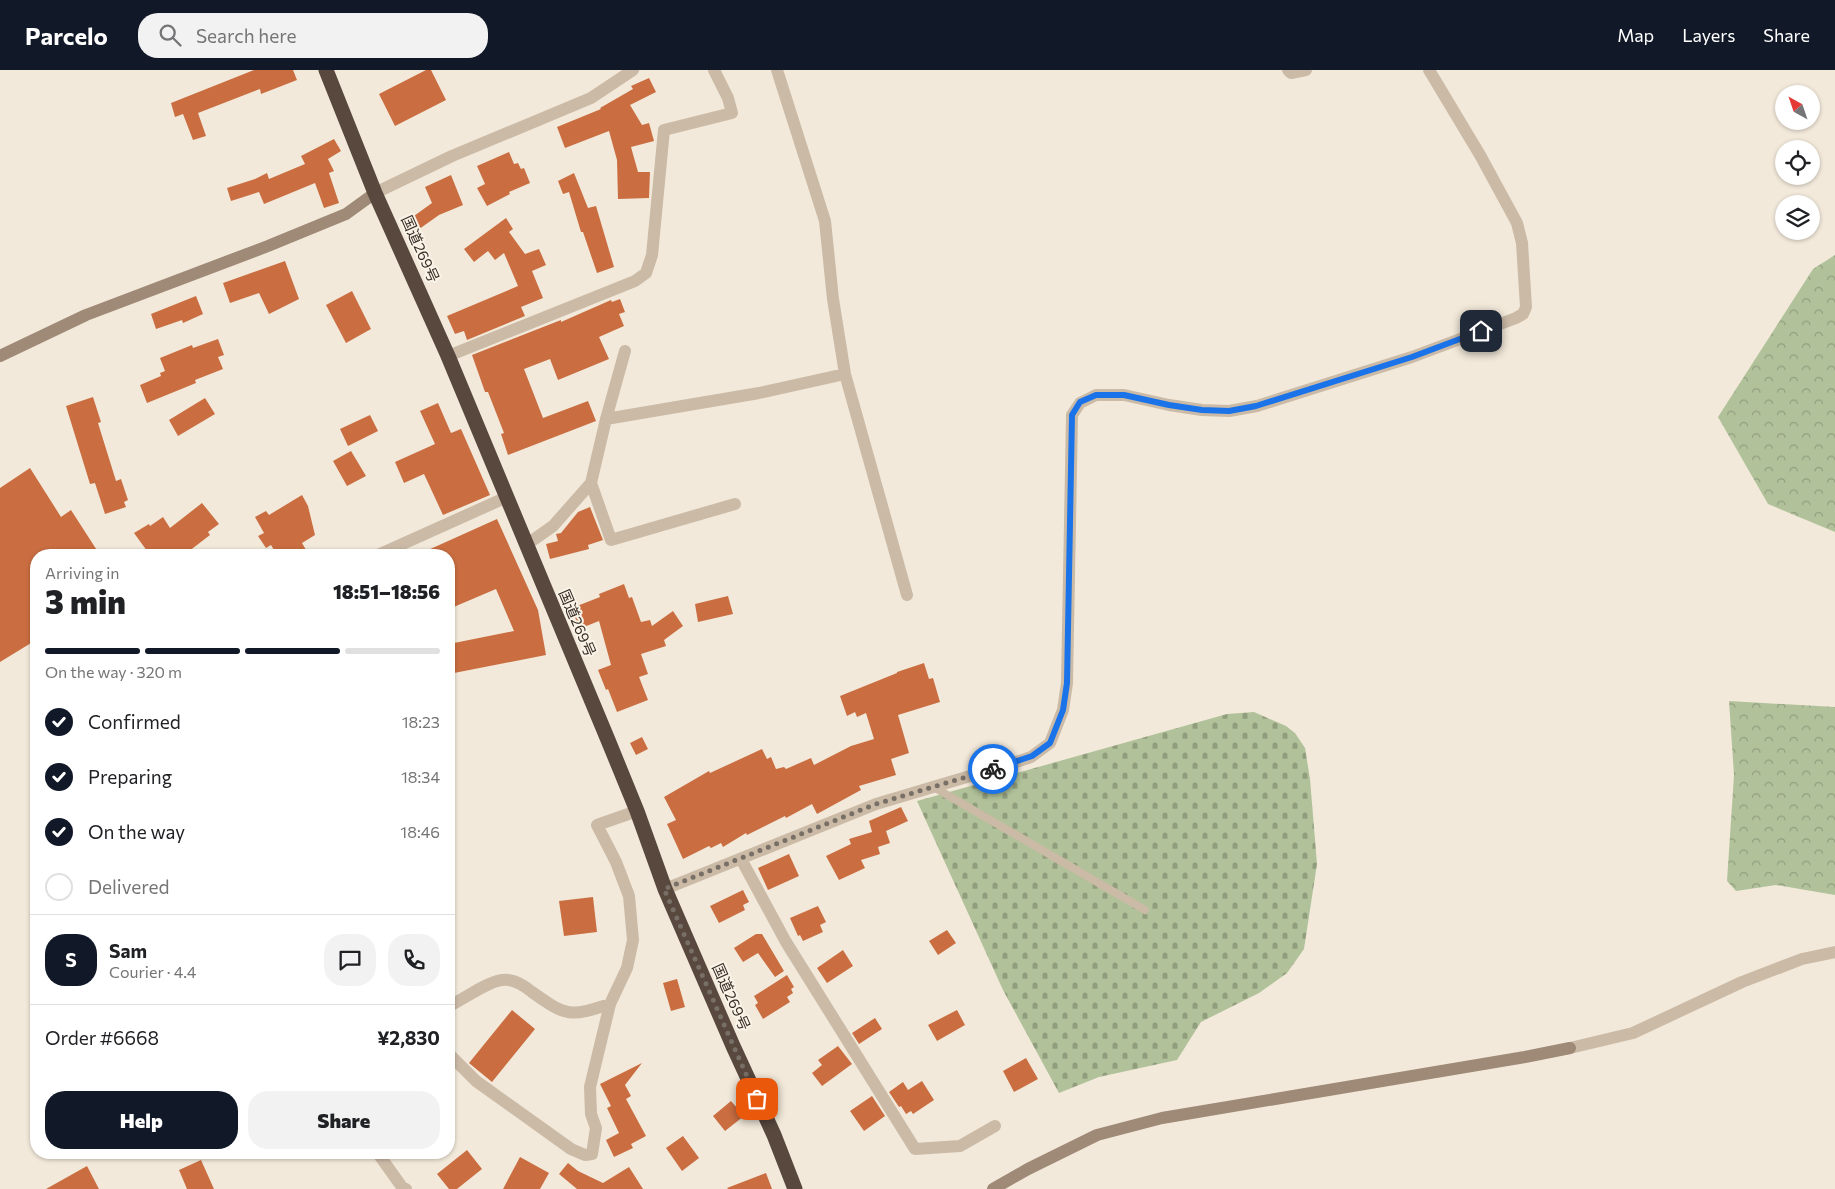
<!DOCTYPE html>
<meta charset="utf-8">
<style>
body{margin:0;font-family:Commissioner,"Noto Sans JP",sans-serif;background:#f2f2f2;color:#202124;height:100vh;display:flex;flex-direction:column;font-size:19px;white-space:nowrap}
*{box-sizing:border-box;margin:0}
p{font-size:16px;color:#757577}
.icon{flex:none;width:28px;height:28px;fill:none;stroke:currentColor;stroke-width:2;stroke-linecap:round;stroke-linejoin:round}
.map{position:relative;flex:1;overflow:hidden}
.panel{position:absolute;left:30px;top:479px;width:425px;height:610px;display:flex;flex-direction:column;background:#fff;border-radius:20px;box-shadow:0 1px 4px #0004}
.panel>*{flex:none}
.needle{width:32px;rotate:320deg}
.controls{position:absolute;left:1775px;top:15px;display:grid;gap:10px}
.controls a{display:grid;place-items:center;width:45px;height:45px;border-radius:50%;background:#fff;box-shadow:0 1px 4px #0004;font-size:25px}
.pin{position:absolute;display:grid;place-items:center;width:42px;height:42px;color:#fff;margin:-21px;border-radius:10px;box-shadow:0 2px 8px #0006}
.courier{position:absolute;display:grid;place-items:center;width:50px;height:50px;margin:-25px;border:4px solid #1a73e8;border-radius:50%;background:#fff;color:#222;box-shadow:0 1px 6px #0007}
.headline em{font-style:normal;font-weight:800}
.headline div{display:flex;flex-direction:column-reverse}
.headline{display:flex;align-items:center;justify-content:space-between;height:85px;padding:0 15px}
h1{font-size:32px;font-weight:800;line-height:38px}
.bar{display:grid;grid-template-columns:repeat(4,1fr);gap:8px 5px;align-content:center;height:60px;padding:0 15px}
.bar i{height:6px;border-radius:4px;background:#e0e0e0}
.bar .current{background:#111827}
.bar p{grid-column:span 4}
.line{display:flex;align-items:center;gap:12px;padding:0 15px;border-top:1px solid #e0e0e0}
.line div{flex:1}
.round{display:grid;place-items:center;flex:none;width:52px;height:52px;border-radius:20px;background:#f2f2f2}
ol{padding:0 15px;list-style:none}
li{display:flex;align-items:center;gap:15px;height:55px}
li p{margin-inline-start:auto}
li .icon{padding:5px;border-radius:50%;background:#111827;color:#fff;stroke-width:4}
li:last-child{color:#757577}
li i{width:28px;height:28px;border:2px solid #e0e0e0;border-radius:50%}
.primary-button{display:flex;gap:10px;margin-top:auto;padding:10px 15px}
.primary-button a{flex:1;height:58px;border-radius:20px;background:#111827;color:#fff;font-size:20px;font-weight:800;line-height:58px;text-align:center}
.primary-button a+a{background:#f2f2f2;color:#202124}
header{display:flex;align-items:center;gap:30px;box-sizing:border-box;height:70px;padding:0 25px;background:#111827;color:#fff}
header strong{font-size:24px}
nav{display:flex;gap:28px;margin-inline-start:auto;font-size:18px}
.search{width:350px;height:45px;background:#f2f2f2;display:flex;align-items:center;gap:12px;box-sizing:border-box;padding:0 18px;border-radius:20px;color:#757577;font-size:19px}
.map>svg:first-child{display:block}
.forest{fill:url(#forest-crowns)}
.cemetery{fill:url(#cemetery-stones)}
.building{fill:#ca6e41}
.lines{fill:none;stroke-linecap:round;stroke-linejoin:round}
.lane{stroke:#cbbaa6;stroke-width:8}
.street{stroke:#cbbaa6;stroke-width:12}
.secondary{stroke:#9f8977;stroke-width:12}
.highway{stroke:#58483e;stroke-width:15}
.done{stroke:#786f66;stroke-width:5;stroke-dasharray:0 9}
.route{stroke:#1a73e8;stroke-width:6}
.labels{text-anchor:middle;stroke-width:4;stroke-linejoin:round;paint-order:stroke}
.street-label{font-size:15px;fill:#372d27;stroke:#faf3e7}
</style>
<header>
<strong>Parcelo</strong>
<div class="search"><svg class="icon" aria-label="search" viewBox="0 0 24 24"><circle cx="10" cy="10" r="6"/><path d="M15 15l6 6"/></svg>Search here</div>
<nav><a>Map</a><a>Layers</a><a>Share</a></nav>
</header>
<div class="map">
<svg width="1835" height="1119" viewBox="0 0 1835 1119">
<defs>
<pattern id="forest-crowns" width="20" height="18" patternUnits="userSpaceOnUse" patternTransform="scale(1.25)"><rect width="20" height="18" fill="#b1c29a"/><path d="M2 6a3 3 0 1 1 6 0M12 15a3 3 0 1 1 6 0" fill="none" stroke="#919e7e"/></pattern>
<pattern id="cemetery-stones" width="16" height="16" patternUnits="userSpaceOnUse" patternTransform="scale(1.25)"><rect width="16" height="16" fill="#b1c29a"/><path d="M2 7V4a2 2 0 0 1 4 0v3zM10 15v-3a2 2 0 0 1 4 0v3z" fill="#919e7e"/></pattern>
</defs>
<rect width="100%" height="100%" fill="#f2e9da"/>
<path class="forest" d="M 1835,185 L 1835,462 L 1768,434 L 1718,347 L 1813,199 Z
M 1729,631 L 1835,637 L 1835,825 L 1776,815 L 1736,821 L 1727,811 L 1734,705 Z"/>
<path class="cemetery" d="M 1254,642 L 1286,656 L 1295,663 L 1305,678 L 1310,709 L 1317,794 L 1304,879 L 1287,903 L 1259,923 L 1201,952 L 1177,990 L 1099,1007 L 1059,1023 L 1003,920 L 917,731 L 1227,644 Z"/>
<path class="building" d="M 254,0 L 293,0 L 297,10 L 261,24 L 260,19 L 198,43 L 206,66 L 193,70 L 183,44 L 175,47 L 171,33 Z
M 426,0 L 431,0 L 446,30 L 395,56 L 379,24 Z
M 649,8 L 656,22 L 630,35 L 642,55 L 649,53 L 654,71 L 631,77 L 638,102 L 650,102 L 649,128 L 618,129 L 617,90 L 609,61 L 565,78 L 557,57 L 601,39 L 600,38 L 633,19 L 631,16 Z
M 334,69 L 341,81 L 328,89 L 334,101 L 329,103 L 339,133 L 324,138 L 315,113 L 264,134 L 259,122 L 231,131 L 227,118 L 255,109 L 267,103 L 269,109 L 305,94 L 301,86 Z
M 509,82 L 514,94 L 518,93 L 521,99 L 524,98 L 530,113 L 509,122 L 510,124 L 487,136 L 477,118 L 485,114 L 477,96 Z
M 574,103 L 588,138 L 596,136 L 614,197 L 597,203 L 583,162 L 581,162 L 569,122 L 563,124 L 558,111 Z
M 451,105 L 463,135 L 439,145 L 415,162 L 407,151 L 432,133 L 425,117 Z
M 506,148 L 513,159 L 509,162 L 525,184 L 539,179 L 546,195 L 532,201 L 543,228 L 521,237 L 525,246 L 467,270 L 464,261 L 455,264 L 447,246 L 518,216 L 504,183 L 495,190 L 488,181 L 474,192 L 464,179 Z
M 285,191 L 299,229 L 269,244 L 259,223 L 230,233 L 223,213 Z
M 352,221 L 371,259 L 346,273 L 326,235 Z
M 196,226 L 203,244 L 183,253 L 182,250 L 156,259 L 151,244 Z
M 620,229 L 625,242 L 619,244 L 624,256 L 599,267 L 609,289 L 558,310 L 550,289 L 524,299 L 543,348 L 588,331 L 596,351 L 508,385 L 501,364 L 504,363 L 488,322 L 485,322 L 472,285 L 561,250 L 561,252 L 611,230 L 612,232 Z
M 218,269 L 224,285 L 218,287 L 223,299 L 195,310 L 196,313 L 147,333 L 140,315 L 161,306 L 160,303 L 165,301 L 160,288 L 192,275 L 193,278 Z
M 93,327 L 101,352 L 98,353 L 116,411 L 121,409 L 128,430 L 124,432 L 126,437 L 105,444 L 95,413 L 90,414 L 66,336 Z
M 205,328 L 215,344 L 178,366 L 169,350 Z
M 438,333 L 451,363 L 461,359 L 490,425 L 443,445 L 424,404 L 404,413 L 395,392 L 435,374 L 420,341 Z
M 370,345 L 378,361 L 348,376 L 340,359 Z
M 351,381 L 366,406 L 347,416 L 333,391 Z
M 30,398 L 61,447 L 71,440 L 100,485 L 36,485 L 36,570 L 0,592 L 0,418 Z
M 302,425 L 308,436 L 315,465 L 302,473 L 309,485 L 277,485 L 271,475 L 266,478 L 258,466 L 264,463 L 255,447 L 266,441 L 269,445 Z
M 202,433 L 219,454 L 208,462 L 210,465 L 184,485 L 150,485 L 134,463 L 149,454 L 150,456 L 163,447 L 170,458 Z
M 590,437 L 603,470 L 588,475 L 589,479 L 550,489 L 546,474 L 558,471 L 556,464 L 561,463 L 578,442 Z
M 497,449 L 538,540 L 546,585 L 449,604 L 449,574 L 514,561 L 496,519 L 449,539 L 449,485 L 417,485 Z
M 624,514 L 629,528 L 632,527 L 641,552 L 650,550 L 652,556 L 673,541 L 683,556 L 664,570 L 666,576 L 641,584 L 648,604 L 639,607 L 648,630 L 617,642 L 608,619 L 606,620 L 598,600 L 611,595 L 599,551 L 579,559 L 572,538 L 600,527 L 599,524 Z
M 728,526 L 733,544 L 698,552 L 695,534 Z
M 924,593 L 929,609 L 933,608 L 940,632 L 898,645 L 909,683 L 891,689 L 896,705 L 859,716 L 861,720 L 817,744 L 812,734 L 786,748 L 785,746 L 747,765 L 746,763 L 723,777 L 721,773 L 711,778 L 709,776 L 683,789 L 667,754 L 676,750 L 664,727 L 709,701 L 710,703 L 762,679 L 767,689 L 771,687 L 776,699 L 784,697 L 786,699 L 811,688 L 814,695 L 851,676 L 874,669 L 866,643 L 857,647 L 855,642 L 847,646 L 840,626 L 897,603 L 897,602 Z
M 642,667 L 648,679 L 636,685 L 630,673 Z
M 901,737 L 908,751 L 886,761 L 890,773 L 878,777 L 880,784 L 861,790 L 865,798 L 839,810 L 826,786 L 851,774 L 849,769 L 872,762 L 869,751 Z
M 789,784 L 799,806 L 768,820 L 758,798 Z
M 743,820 L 749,832 L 743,835 L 745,840 L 719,853 L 710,836 Z
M 593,827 L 597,862 L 564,866 L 559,831 Z
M 818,836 L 826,852 L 820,855 L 823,862 L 803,871 L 800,865 L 798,866 L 790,848 Z
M 947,860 L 956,873 L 938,885 L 929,871 Z
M 756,864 L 762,864 L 784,901 L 775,907 L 758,883 L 743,892 L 734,878 Z
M 843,880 L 853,896 L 827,913 L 817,898 Z
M 787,905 L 794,917 L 791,919 L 793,923 L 787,927 L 790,932 L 763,949 L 755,935 L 758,933 L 754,926 Z
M 677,909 L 685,937 L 671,941 L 663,913 Z
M 512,940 L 535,959 L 492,1012 L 469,993 Z
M 957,940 L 965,955 L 937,971 L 928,955 Z
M 875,948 L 882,959 L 859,974 L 852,963 Z
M 838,976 L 852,994 L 822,1016 L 812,1003 L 822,995 L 818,990 Z
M 1026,988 L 1038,1009 L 1014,1022 L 1003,1001 Z
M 642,993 L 625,1015 L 631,1026 L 626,1029 L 646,1066 L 631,1074 L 633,1078 L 614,1087 L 606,1070 L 619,1063 L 607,1038 L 611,1036 L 600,1014 Z
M 922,1011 L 934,1030 L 913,1044 L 911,1041 L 906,1044 L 901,1036 L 899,1037 L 889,1022 L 903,1012 L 908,1020 Z
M 872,1026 L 885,1046 L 864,1061 L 850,1041 Z
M 731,1031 L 744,1046 L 725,1061 L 713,1046 Z
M 683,1066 L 699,1088 L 682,1101 L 666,1078 Z
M 467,1080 L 482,1099 L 457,1119 L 449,1119 L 437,1104 Z
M 520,1087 L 549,1103 L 540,1119 L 503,1119 Z
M 201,1090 L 214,1119 L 187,1119 L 179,1100 Z
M 568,1093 L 578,1101 L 603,1113 L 629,1097 L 643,1119 L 577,1119 L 559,1104 Z
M 87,1096 L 99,1119 L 46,1119 Z
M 766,1103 L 772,1119 L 728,1119 L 727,1118 Z"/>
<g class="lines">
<path class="lane" d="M 932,716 L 1145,840"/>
<path class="street" d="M 777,0 L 825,151 L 833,229 L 845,304 L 907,525
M 1288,0 L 1291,3 L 1306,0
M 375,123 L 452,86 L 591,28 L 633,0
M 448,286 L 635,211 L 646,203 L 652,185 L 664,60 L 732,43 L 728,28 L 714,0
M 606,349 L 759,323 L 845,304
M 591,413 L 611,470 L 735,434
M 526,475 L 553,456 L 591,413 L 606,349 L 625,281
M 378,485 L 507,427
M 741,789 L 786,872 L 915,1079 L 960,1076 L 995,1056
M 665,819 L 876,734 L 1007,695 L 1031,687 L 1050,673 L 1063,640 L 1067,613 L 1072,345 L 1080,333 L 1096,325 L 1124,325 L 1169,335 L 1202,340 L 1229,341 L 1257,336 L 1412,287 L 1516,248 L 1523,244 L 1526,237 L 1522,173 L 1517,153 L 1480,85 L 1429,0
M 449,936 C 465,929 491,908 508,910 C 517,911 526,917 532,922 C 567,947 570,947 610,934
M 1570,978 L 1633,963 L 1742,912 L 1802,889 L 1835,882
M 449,984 L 476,1011 L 571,1079 L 585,1085 L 592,1084 L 596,1058 L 591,1044 L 590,1017 L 610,934 L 627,898 L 633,870 L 629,826 L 616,792 L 597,755 L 637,741
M 377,1082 L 402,1117 L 406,1119"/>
<path class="secondary" d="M 0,286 L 86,245 L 268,176 L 346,144 L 375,123
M 993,1119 L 1028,1099 L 1097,1065 L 1162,1048 L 1525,987 L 1570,978"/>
<path class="highway" d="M 326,0 L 375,123 L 448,286 L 608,670 L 637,741 L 665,819 L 733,976 L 774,1065 L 795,1119"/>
</g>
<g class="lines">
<path class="done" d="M 757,1029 L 664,819 L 876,734 L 993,699"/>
<path class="route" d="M 993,699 L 1032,686 L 1050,673 L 1063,640 L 1067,613 L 1072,345 L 1080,332 L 1096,325 L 1124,325 L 1169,335 L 1202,340 L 1229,341 L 1256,336 L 1412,287 L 1481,261"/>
</g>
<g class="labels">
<g class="street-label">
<text transform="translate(420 179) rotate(66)" y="5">国道269号</text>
<text transform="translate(577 553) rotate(67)" y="5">国道269号</text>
<text transform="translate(731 927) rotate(66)" y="5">国道269号</text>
</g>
</g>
</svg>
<div class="controls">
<a><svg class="needle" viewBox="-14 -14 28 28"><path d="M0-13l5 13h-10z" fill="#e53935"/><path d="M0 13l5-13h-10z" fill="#757577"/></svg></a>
<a><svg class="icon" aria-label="locate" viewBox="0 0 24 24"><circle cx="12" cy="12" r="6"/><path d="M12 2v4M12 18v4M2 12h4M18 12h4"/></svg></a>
<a><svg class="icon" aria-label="layers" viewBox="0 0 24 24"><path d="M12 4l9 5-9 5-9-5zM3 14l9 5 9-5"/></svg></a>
</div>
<div class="pin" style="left:757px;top:1029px;background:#ea580c"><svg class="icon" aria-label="bag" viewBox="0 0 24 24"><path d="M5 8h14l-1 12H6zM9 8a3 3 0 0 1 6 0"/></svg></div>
<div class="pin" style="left:1481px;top:261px;background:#1f2937"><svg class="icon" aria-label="home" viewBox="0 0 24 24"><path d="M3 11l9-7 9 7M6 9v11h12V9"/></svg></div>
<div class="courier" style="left:993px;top:699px"><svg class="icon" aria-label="bike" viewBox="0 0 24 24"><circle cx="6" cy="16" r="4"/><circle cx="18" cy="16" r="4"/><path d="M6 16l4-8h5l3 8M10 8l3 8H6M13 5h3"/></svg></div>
<section class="panel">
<div class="headline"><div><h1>3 min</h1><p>Arriving in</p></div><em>18:51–18:56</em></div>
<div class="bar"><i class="current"></i><i class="current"></i><i class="current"></i><i></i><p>On the way · 320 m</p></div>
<ol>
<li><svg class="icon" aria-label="check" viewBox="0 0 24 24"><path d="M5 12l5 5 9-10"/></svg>Confirmed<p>18:23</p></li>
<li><svg class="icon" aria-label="check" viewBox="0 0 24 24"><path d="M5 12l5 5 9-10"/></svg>Preparing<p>18:34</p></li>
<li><svg class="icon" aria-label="check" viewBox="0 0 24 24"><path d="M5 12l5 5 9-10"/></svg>On the way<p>18:46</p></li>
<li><i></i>Delivered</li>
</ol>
<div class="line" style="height:90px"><b class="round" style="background:#111827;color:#fff">S</b><div><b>Sam</b><p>Courier · 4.4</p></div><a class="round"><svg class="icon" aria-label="chat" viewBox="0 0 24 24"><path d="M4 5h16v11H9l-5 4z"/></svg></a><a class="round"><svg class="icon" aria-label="phone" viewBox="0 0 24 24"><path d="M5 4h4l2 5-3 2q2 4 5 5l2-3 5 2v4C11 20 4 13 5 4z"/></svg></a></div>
<div class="line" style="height:65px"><div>Order #6668</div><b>¥2,830</b></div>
<div class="primary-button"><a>Help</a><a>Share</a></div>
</section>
</div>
